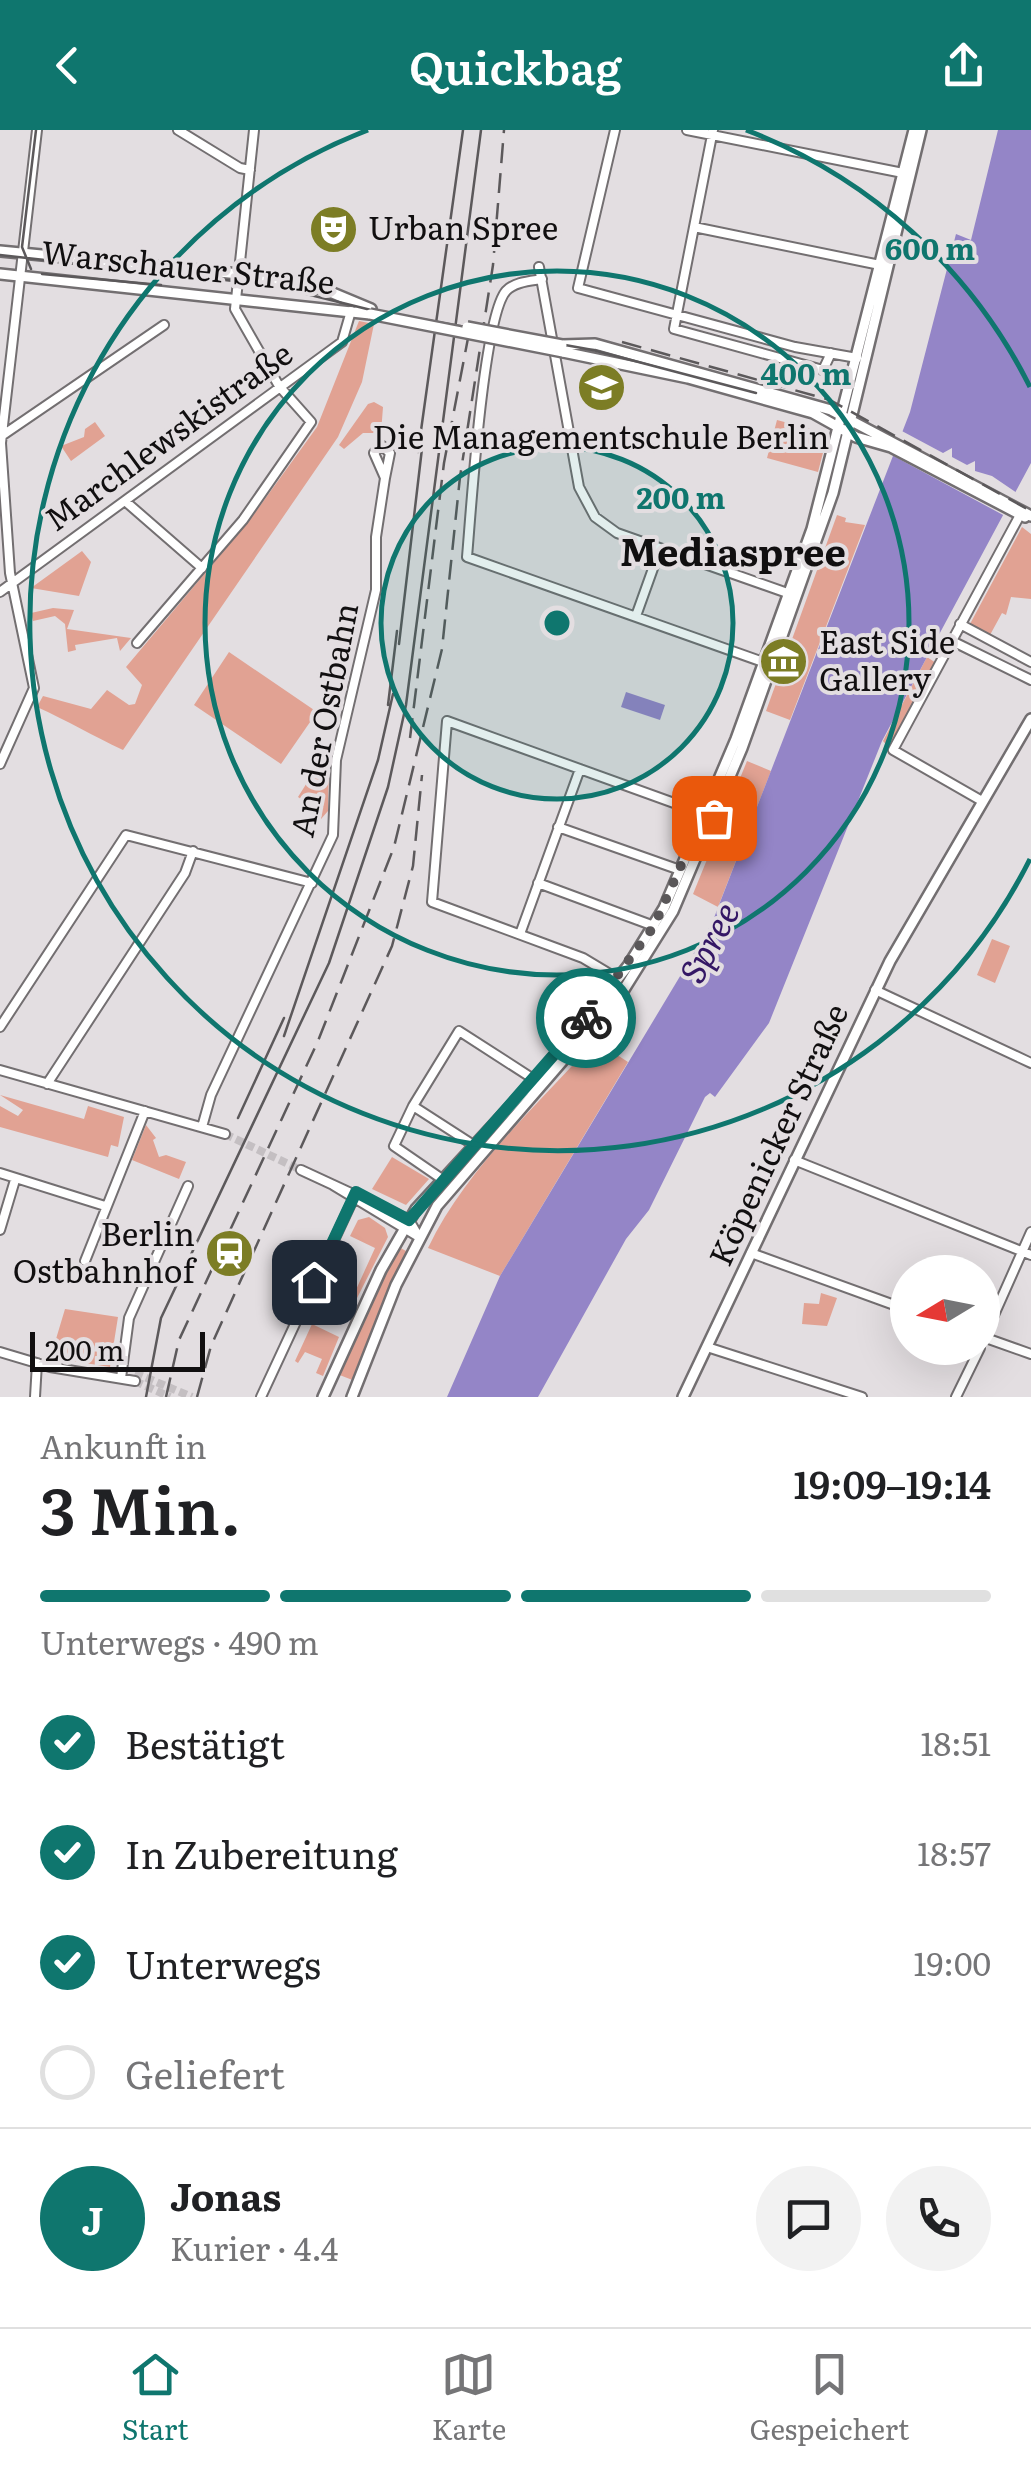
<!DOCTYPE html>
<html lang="de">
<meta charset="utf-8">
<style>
body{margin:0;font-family:Literata,serif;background:#f2f2f2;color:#202124;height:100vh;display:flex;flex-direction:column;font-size:38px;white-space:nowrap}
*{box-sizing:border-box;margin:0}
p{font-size:32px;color:#757577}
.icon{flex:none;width:55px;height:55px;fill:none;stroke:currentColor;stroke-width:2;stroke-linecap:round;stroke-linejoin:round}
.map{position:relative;height:1267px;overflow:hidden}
.drawer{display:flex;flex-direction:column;background:#fff;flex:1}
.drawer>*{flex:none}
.needle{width:65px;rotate:260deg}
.buttons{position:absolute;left:890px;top:1125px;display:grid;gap:20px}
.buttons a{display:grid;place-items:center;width:110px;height:110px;border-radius:50%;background:#fff;box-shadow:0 10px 40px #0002;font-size:50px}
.scale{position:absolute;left:30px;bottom:25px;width:175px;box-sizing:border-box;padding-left:10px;border:5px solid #110f10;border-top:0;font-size:28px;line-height:35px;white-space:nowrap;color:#110f10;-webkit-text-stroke:8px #e3dee1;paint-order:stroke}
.pin{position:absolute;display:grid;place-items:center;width:85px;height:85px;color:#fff;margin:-42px;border-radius:20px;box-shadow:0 5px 15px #0006}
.courier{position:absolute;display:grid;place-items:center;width:100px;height:100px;margin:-50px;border:8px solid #0f766e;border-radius:50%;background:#fff;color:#222;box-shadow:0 2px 12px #0007}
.headline em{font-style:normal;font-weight:600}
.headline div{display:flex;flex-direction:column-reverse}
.headline{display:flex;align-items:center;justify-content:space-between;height:170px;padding:0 40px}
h1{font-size:65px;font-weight:600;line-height:75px}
.bar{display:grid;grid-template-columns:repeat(4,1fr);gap:15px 10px;align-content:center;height:120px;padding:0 40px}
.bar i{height:12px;border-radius:8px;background:#e0e0e0}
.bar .on{background:#0f766e}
.bar p{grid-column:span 4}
.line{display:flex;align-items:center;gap:25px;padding:0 40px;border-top:2px solid #e0e0e0}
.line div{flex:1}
.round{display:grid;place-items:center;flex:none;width:105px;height:105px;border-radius:52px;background:#f2f2f2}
ol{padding:0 40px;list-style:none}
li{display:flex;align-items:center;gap:30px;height:110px}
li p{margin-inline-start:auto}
li .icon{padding:10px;border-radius:50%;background:#0f766e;color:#fff;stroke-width:4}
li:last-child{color:#757577}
li i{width:55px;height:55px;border:5px solid #e0e0e0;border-radius:50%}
header{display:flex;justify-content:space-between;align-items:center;height:130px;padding:0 40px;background:#0f766e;color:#fff;font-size:45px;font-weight:600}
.dock{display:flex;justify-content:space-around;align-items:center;height:140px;border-top:2px solid #e0e0e0;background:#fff;font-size:28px;color:#757577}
.dock a{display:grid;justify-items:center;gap:5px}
.dock .on{color:#0f766e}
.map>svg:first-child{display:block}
.green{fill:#e1a293}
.water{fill:#9485c7}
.pier{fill:#e3dee1}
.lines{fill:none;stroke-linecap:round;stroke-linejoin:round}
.minor-tunnel{stroke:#c4bfc2;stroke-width:8;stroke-dasharray:8 4;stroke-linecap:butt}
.minor-casing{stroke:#736f71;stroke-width:12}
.major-casing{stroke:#736f71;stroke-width:14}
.minor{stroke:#fff;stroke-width:8}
.major{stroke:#fff;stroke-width:9}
.tram{stroke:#5c595b;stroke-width:2.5}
.rail{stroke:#5c595b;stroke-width:2.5;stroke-dasharray:20 10;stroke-linecap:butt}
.major-bridge-casing{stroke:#736f71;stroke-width:14;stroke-linecap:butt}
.major-bridge{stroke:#fff;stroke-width:9}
.done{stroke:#5a5759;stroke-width:10;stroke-dasharray:0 18}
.route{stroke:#0f766e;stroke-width:12}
.ring{fill:none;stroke:#0f766e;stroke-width:5}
.labels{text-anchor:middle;stroke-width:8;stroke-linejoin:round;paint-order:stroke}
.poi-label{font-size:32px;fill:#110f10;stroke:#e3dee1;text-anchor:start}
.street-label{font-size:32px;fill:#110f10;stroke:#e3dee1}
.water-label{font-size:35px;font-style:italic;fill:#341765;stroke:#e3dee1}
.quarter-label{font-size:38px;font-weight:bold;fill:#110f10;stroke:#e3dee1}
.centre{fill:#0f766e;stroke:#e3dee1;stroke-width:5}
.ring-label{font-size:30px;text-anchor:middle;font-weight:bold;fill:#0f766e;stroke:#e3dee1;stroke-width:8;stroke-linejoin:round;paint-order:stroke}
</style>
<header><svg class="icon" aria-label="back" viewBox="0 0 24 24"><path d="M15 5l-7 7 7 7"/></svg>Quickbag<svg class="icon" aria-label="share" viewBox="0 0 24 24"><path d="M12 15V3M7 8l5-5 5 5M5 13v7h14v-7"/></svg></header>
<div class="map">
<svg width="1031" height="1267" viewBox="0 0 1031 1267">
<rect width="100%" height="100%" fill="#e3dee1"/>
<path class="green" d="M 359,191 L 374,194 L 362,252 L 338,307 L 123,620 C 93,606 68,591 37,577 L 43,566 L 91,579 L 107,560 L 129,575 L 135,574 L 142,555 L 126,537 L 249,391 L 317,297 Z
M 374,272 L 383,277 L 381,303 L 363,303 L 344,319 L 339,315 L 368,274 Z
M 777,290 L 818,301 L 825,315 L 818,342 L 767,328 Z
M 95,292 L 105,306 L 71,331 L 61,316 L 84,307 L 85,299 Z
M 837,385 L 846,388 L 845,392 L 865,395 L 790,590 L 766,581 Z
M 1022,397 L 1031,404 L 1031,469 L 1011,467 L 1006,485 L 1002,483 L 990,505 L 970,494 Z
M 82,421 L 91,432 L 79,466 L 31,458 Z
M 53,478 L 74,480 L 67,499 L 131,508 L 120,521 L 117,508 L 75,515 L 76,520 L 68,522 L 65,494 L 55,486 L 33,491 L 31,483 Z
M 229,522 L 317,582 L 281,634 L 194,575 Z
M 927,527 L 936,533 L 889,618 L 883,611 Z
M 325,624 L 329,626 L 328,681 L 321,689 L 319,682 L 298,667 Z
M 747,631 L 771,641 L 718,777 L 693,764 Z
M 992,809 L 1010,816 L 995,853 L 977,845 Z
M 608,919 L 628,932 L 500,1146 L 428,1118 C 464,1043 530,982 586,921 L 601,930 Z
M 0,965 L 84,989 L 88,976 L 124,987 L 118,1017 L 111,1015 L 108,1027 L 0,997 L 0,976 L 18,986 L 23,980 Z
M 146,995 L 156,1008 L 153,1010 L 159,1027 L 166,1025 L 186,1032 L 179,1049 L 132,1030 Z
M 392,1027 L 429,1049 L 406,1075 L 372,1059 Z
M 369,1087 L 385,1098 L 388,1107 L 353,1176 L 349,1175 L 375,1118 L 350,1106 L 358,1090 Z
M 397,1116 L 406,1121 L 355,1251 L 337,1244 Z
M 821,1163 L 837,1168 L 827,1196 L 802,1194 L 804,1173 L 819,1174 Z
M 65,1179 L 118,1187 L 110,1237 L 66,1230 L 67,1223 L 53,1219 Z
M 312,1194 L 339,1207 L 323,1246 L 316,1243 L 322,1229 L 305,1222 L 298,1233 L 295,1231 Z"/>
<path class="water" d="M 998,0 L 1031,0 L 1031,333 L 882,611 L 769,893 L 715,967 L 710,963 L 705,967 L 649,1080 L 626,1109 L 538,1267 L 447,1267 L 500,1146 L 712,793 L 910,282 L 956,104 L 971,110 Z
M 626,562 L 665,575 L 660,590 L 621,577 Z"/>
<path class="pier" d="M 900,300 L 943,323 L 952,318 L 952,327 L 967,335 L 975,331 L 975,341 L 992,346 L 1017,363 L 1005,386 L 888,323 Z"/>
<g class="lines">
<path class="minor-tunnel" d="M 225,1004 L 301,1040
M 135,1243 L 192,1267
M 135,1251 L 170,1267"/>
<defs>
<path id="minor" d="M 178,0 L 240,38 L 250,40
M 615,0 L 578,158 L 795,217 L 857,228
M 687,0 L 908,44
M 713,0 L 674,199 L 823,240 L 831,223
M 694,97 L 880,135
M 539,137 L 579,357 L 595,387 L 617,403 L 793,465
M 542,149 C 530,151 514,152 506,161 C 483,188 471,382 467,427 L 763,532
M 0,307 L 164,195
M 381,315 L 390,323 L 385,348 L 374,323 Z
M 125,371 L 202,438
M 0,462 L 342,212 L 351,181
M 636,486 L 660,419
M 960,494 L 1031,532
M 952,511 L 1031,550
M 137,513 L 243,390 L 311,292 L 279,256 L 235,179 L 254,0
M 0,634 L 34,558 L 10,443 L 1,313 L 37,0
M 982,671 L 893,620 L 1020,385
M 558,697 L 680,740
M 538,753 L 654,796
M 520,804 L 580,639
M 618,849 L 583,828 L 432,772 L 447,591 L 710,686
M 875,860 L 1031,933
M 0,897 L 126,705 L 312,753
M 0,940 L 225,1004
M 47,954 L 185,743 L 193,721
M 413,976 L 394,1016 L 442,1049
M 202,997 L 211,965 L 333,705 L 336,630 L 376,460 L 376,407 L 385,348
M 475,1016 L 413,976 L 459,901 L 535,950
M 794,1030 L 1031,1125
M 301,1040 L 409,1090 L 419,1107
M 0,1043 L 105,1076
M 333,1055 L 419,1107
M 0,1100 L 15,1050
M 751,1123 L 908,1180
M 85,1131 L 145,981
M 983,1207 L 1031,1224
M 982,1212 L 1031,1102
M 707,1217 L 862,1267
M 0,1222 L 50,1237 L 135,1251
M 121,1248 L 129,1188 L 188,1056
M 35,1267 L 37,1233
M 261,1267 L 356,1063
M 956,1267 L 980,1218"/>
<path id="major" d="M 0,121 L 250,145 L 323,159 L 371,179
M 0,144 L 370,184
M 562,215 L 595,214 L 831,280 L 1031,386
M 563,222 L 688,248 L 813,283 L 856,307 L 891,317 L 1025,387
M 323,1267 L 381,1140 L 416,1079 L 542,942 L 628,836 L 664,778 L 736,609 L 812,399 L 914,0
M 352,1267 L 396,1155 L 437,1076 L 623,861 L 673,781 L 742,618 L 833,363 L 921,0
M 683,1267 L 890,831 L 1031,589"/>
</defs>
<use href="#minor" class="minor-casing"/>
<use href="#major" class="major-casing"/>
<use href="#minor" class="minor"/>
<use href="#major" class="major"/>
<path class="tram" d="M 0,125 L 270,155 L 371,180 L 593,220 L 756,263
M 31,139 L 22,117 L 36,0
M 42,144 L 161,155
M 418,322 L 463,0
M 399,514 L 423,310
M 388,575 L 397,501
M 284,906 L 378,630 L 393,564
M 238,988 L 284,888
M 146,1267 L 161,1188 L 329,833 L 388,657 L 406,575 L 481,0"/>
<path class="rail" d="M 622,212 L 830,270 L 1031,381
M 410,608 L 444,333 L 469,203
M 166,1267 L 179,1210 L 318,911 L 394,717 L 442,519 L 460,347 L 493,135 L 504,0
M 197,1267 L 211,1216 L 392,816 L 413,736 L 422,645"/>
<defs>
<path id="major-bridge" d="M 370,184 L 563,222
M 467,197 L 562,215"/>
</defs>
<use href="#major-bridge" class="major-bridge-casing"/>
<use href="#major-bridge" class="major-bridge"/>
</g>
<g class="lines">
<path class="done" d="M 586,888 L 654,796 L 704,684 L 714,688"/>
<path class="route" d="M 314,1152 L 356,1062 L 409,1090 L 586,888"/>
</g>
<circle cx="557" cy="493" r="176" fill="#0f766e" fill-opacity=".12"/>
<g class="ring">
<circle cx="557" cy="493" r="176"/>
<circle cx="557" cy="493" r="352"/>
<path d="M1030 729A528 528 0 1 1 368 0M746 0A528 528 0 0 1 1030 257"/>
</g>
<defs>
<symbol id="theatre-disc" viewBox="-11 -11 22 22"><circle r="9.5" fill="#7c7d25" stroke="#e3dee1"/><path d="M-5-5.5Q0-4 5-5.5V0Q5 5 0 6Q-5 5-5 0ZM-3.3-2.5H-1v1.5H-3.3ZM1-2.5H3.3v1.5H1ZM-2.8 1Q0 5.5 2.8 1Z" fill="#fff"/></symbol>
<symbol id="university-disc" viewBox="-11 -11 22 22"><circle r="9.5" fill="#7c7d25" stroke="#e3dee1"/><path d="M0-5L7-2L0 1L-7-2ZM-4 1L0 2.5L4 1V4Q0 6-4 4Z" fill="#fff"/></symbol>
<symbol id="museum-disc" viewBox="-11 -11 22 22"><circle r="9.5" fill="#7c7d25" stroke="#e3dee1"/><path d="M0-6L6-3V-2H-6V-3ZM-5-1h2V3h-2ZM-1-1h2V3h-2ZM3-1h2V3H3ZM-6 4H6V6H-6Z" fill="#fff"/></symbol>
<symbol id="station-disc" viewBox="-11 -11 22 22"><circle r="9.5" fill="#7c7d25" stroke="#e3dee1"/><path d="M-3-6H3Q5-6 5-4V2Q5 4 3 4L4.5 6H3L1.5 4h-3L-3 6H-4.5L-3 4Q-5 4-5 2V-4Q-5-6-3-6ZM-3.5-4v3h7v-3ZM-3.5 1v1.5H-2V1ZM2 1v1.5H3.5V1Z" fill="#fff"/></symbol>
</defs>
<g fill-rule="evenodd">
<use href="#theatre-disc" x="306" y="72" width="55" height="55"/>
<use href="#university-disc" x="574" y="230" width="55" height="55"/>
<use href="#museum-disc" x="756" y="504" width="55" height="55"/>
<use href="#station-disc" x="202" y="1096" width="55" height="55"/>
</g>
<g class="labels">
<g class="poi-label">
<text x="368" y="110">Urban Spree</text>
<text x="601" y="319" text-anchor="middle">Die Managementschule Berlin</text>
<text x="819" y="524">East Side<tspan x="819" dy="37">Gallery</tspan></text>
<text x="195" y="1116" text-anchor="end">Berlin<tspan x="195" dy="37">Ostbahnhof</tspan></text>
</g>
<g class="street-label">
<text transform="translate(188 138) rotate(6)" y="11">Warschauer Straße</text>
<text transform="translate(169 307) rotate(-36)" y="11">Marchlewskistraße</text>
<text transform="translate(325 590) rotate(-79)" y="11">An der Ostbahn</text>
<text transform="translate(779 1005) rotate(-65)" y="11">Köpenicker Straße</text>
</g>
<g class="water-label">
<text transform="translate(710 813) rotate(-62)" y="12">Spree</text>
</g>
<g class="quarter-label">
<text x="733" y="436">Mediaspree</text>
</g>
</g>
<circle cx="557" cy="493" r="15" class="centre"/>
<g class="ring-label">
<text x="930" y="130">600 m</text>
<text x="806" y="255">400 m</text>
<text x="681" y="379">200 m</text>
</g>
</svg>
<div class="buttons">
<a><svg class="needle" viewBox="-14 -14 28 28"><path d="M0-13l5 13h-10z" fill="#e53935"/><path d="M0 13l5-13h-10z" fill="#757577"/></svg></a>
</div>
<div class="scale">200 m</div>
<div class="pin" style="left:714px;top:688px;background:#ea580c"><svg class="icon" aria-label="bag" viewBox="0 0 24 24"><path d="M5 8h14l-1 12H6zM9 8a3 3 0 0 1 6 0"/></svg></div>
<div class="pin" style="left:314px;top:1152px;background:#1f2937"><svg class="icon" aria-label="home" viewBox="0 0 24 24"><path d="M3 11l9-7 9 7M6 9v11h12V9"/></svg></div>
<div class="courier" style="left:586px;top:888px"><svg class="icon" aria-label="bike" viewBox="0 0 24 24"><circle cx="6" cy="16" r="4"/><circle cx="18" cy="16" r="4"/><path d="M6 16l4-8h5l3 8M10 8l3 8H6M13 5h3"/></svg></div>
</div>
<section class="drawer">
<div class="headline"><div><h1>3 Min.</h1><p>Ankunft in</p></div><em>19:09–19:14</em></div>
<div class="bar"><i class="on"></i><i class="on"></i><i class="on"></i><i></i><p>Unterwegs · 490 m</p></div>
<ol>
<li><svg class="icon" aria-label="check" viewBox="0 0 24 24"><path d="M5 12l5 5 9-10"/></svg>Bestätigt<p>18:51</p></li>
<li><svg class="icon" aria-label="check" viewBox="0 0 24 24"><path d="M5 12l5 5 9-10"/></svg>In Zubereitung<p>18:57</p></li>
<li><svg class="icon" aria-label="check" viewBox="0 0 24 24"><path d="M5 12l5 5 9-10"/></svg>Unterwegs<p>19:00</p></li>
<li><i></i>Geliefert</li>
</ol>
<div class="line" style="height:180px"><b class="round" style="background:#0f766e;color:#fff">J</b><div><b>Jonas</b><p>Kurier · 4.4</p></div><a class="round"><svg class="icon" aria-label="chat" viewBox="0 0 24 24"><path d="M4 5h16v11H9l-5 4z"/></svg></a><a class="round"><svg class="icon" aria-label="phone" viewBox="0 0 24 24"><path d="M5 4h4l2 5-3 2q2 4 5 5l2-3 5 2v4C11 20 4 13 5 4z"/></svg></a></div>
</section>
<nav class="dock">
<a class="on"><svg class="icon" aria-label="home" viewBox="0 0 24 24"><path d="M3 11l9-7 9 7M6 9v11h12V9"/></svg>Start</a>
<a><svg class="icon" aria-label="map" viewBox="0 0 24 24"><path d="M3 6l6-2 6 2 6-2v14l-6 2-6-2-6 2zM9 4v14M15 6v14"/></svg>Karte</a>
<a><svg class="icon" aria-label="saved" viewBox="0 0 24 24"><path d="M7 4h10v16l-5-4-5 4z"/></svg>Gespeichert</a>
</nav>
